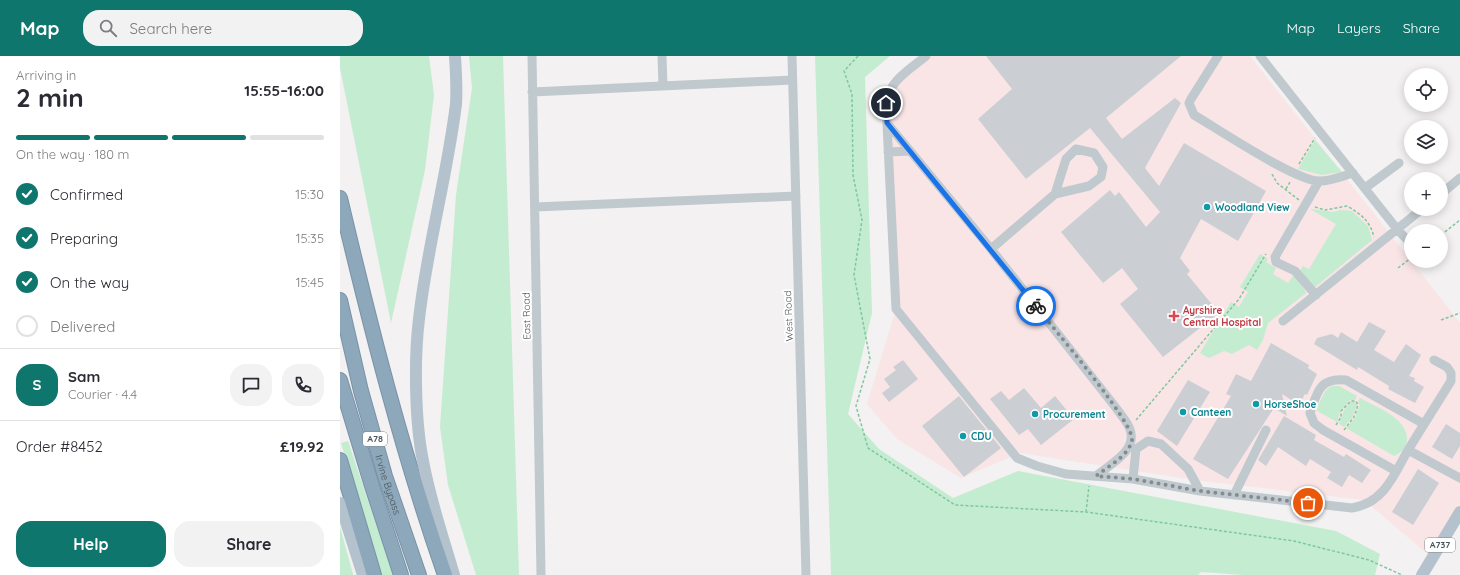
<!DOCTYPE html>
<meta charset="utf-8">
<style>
body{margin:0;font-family:Quicksand,sans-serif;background:#f2f2f3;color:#2b2b33;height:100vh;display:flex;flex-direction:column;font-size:15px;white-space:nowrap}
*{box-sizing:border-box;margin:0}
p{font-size:13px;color:#7c7c81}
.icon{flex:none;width:22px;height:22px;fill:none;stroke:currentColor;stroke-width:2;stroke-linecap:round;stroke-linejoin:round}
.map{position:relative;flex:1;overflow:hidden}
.drawer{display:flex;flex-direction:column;background:#fff;width:340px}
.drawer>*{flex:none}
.tools{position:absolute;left:1064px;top:12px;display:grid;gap:8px}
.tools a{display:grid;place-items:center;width:44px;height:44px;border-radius:50%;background:#fff;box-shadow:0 2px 10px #0003;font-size:20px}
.pin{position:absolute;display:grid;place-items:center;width:34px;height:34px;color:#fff;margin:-17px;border:2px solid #fff;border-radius:50%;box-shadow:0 1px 4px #0007}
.courier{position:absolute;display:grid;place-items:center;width:40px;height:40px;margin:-20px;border:3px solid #1a73e8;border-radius:50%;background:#fff;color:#222;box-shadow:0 1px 5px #0007}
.overview em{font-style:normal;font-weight:800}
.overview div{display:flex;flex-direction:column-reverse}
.overview{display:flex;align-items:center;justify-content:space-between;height:68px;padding:0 16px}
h1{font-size:26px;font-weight:800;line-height:30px}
.bar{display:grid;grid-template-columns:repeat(4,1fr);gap:6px 4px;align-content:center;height:48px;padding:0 16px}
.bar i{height:5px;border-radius:3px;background:#e1e1e2}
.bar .active{background:#0f766e}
.bar p{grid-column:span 4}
.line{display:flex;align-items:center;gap:10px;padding:0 16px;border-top:1px solid #e1e1e2}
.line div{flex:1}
.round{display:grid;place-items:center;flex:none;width:42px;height:42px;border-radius:16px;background:#f2f2f3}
ol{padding:0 16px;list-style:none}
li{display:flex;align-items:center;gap:12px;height:44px}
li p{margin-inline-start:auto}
li .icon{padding:4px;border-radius:50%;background:#0f766e;color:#fff;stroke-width:4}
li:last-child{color:#7c7c81}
li i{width:22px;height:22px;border:2px solid #e1e1e2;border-radius:50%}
.action{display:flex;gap:8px;margin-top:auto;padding:8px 16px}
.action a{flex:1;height:46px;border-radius:16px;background:#0f766e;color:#fff;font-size:16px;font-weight:800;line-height:46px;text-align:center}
.action a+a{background:#f2f2f3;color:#2b2b33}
header{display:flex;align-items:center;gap:24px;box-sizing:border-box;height:56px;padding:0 20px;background:#0f766e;color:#fff}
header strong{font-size:19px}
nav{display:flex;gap:22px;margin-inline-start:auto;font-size:14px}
.search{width:280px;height:36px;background:#f2f2f3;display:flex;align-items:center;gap:10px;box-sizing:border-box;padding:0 14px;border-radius:16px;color:#7c7c81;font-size:15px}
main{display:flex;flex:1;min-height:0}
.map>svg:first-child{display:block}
.medical{fill:#f9e5e5}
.green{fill:#c4ecd0}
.building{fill:#cbcfd3}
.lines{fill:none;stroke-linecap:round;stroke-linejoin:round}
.highway-casing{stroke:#7992a7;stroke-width:16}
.path{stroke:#7fc79e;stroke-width:1.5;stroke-dasharray:3 2;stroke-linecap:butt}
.minor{stroke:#c0c9ce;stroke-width:9}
.major{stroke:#b3c2cd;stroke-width:12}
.highway{stroke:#8da7bb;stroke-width:14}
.done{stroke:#858c91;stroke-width:4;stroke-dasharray:0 7.2}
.route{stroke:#1a73e8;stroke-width:5}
.culture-dot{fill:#0f9aa8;stroke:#fff;stroke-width:1.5}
.health-dot{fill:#e0444e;stroke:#fff;stroke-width:1.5}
.labels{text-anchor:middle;stroke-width:4;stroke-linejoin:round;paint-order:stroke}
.shield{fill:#fff;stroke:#80898e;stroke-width:1}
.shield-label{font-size:9px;font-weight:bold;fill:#4a565d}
.culture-label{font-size:10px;font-weight:bold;fill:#0d838f;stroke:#fff;text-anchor:start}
.health-label{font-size:10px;font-weight:bold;fill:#be3a42;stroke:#fff;text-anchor:start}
.street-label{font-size:10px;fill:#4a565d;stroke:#fff}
</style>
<header>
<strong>Map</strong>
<div class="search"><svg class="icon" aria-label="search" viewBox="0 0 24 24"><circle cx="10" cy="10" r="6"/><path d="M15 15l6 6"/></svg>Search here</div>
<nav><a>Map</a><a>Layers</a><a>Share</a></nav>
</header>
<main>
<section class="drawer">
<div class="overview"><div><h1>2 min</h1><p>Arriving in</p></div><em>15:55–16:00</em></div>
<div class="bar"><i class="active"></i><i class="active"></i><i class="active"></i><i></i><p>On the way · 180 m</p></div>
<ol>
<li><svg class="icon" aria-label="check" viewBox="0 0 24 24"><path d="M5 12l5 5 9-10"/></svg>Confirmed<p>15:30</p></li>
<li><svg class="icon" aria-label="check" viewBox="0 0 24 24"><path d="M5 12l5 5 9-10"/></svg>Preparing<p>15:35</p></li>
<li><svg class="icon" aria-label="check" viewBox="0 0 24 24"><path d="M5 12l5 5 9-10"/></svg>On the way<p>15:45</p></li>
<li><i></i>Delivered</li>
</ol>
<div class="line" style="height:72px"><b class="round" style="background:#0f766e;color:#fff">S</b><div><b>Sam</b><p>Courier · 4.4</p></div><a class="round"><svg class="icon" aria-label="chat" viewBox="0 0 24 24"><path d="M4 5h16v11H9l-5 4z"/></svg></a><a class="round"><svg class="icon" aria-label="phone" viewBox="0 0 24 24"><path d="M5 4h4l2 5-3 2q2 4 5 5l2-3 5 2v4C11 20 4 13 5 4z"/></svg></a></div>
<div class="line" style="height:52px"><div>Order #8452</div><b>£19.92</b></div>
<div class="action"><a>Help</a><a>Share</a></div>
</section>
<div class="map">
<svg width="1120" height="519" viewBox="0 0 1120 519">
<rect width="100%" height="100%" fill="#f3f1f1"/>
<path class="medical" d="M 581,0 L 910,0 L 1120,267 L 1120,449 L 1097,506 L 1024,444 L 855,424 L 680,397 L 621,422 L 557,383 L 527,348 L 556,253 L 548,30 Z"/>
<path class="green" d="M 0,0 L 89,0 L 94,39 L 85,114 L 51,267 L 0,12 Z
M 129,0 L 163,0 L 179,519 L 136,519 L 108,429 L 100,371 L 116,139 L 132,32 Z
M 475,0 L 550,0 L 525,21 L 532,257 L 508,358 L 539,393 L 613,442 L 678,415 L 996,475 L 1040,498 L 1035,519 L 904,519 L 861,516 L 858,519 L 491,519 Z
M 975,84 L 1002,116 L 982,119 L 958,113 Z
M 970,153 L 993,156 L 1001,154 L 1012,155 L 1028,170 L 1032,184 L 974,232 L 960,215 L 963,210 L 969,213 L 996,168 Z
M 920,198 L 928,203 L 926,206 L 936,212 L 933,218 L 948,227 L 953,220 L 955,221 L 965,234 L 966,237 L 928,267 L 923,284 L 917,294 L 909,289 L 892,298 L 884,295 L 869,302 L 860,297 L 891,246 L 899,251 L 908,236 L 900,231 Z
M 992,330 L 999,330 L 1017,340 L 1015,344 L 1010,344 L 1000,356 L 997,366 L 979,356 L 976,353 L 986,334 Z
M 1020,342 C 1036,351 1068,362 1067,384 C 1066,392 1061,397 1054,400 L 1006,372 L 1016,361 L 1016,356 L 1020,350 L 1018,346 Z
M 1012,345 L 1016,346 L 1017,349 L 1012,362 L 1004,371 L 999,368 L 1004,354 Z
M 8,385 L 53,519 L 42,519 L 1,387 Z
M 0,471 L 13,518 L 13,519 L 0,519 Z"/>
<path class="building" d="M 646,0 L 841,0 L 766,62 L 782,83 L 835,42 L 841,47 L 805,112 L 819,130 L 844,87 L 926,135 L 898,185 L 861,163 L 840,202 L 850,215 L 847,218 L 879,257 L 823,301 L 780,248 L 798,233 L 782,212 L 763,227 L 721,176 L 770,134 L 775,140 L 779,136 L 806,171 L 820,156 L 750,72 L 686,123 L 638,63 L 672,33 Z
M 1029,266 L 1046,275 L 1034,294 L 1054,306 L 1066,288 L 1081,299 L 1069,320 L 1075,322 L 1074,325 L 1084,331 L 1075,347 L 1048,333 L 1049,330 L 1018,311 L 1017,314 L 974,288 L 977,282 L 992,278 L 998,282 L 1001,276 L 1017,286 Z
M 931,287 L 969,309 L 968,312 L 977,318 L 967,339 L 965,338 L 959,349 L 942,338 L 947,360 L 934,352 L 888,423 L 853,403 L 891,340 L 886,338 L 896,318 L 911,325 Z
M 563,304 L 578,323 L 549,346 L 542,337 L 550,331 L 544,323 L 556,314 L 553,311 Z
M 848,324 L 870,336 L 837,390 L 817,375 Z
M 684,332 L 701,352 L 715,340 L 734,363 L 701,389 L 688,373 L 679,379 L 650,343 L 661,335 L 669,344 Z
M 619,340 L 661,392 L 624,421 L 582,370 Z
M 944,360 L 976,379 L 974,384 L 1004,401 L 1006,398 L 1031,414 L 1022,427 L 1009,419 L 1002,431 L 987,422 L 991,416 L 970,403 L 966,410 L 938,391 L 926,410 L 918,404 Z
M 1106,368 L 1120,377 L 1120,390 L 1112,403 L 1092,391 Z
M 1078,413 L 1099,427 L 1073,469 L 1052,456 Z"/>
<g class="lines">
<defs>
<g id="highway">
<path d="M 0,142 C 30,269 62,396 105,519"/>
<path id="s1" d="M 0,244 L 21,335 L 45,420 L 79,519"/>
<path d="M 0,324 L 32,430 L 61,519"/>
<path d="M 0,404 L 34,519"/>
</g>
</defs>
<use href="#highway" class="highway-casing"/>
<path class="path" d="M 518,0 L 504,15 L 512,38 L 513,119 L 522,164 L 514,219 L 530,303 L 516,350 L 528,392 L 615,449 L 746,456 L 954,485 L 1029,504 L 1062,519
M 959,108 L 975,82
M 932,118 L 937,127 L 959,144
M 946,133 L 950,126
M 975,151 L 985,154 L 1007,150 C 1021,158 1030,165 1034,181
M 1101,179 L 1120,164
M 1058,212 L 1071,202
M 1101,264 L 1120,257
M 796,364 L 899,243 L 926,198
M 996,369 L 1001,361 L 1001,355 L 1011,345 L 1016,345
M 1004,374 L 1014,361 L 1018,349 L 1016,345
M 746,456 L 749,430"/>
<path class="minor" d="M 192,0 L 201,519
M 322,0 L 323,30
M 452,0 L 466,519
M 586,0 C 569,14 549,25 546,47 L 556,253 L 677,402 L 697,410 L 726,418 L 793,423 L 860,435 L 1012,452 C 1044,447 1054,419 1068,394 L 1120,422
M 878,0 L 851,43 L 849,47 L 854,59 C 878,73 957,126 980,125 C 991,125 1003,120 1013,117
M 920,0 L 1057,173 L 1071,188
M 192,36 L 452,24
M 547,67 L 651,193 L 773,348 C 778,355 785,363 789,371 C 800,394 770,408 756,420
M 548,96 L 570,95
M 1025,132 L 1059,107
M 1101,138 L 1120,122
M 195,151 L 456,140
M 651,193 L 715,138 L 749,130 L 761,121 L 763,111 L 754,97 L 736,93 L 726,103 L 715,138
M 976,239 L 955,215 L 936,206 L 935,201 L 979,125
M 943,265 L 1082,153
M 1068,394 L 1111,325 L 1111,317 L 1107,311 L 1094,304
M 1056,415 L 983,374 L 974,367 L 970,357 C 977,337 979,321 1006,324 L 1084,368
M 793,423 L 796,393 L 808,385 L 821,388 L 848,413 L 860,435
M 894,439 L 926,374"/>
<path class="major" d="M 0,447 L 23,519
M 114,519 C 103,481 90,444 83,405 C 75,366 74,303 79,263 C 87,191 107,121 116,48 C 117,33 116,16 115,0
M 1082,519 L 1120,456"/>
<use href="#highway" class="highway"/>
</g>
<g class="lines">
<path class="done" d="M 696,250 C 711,270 794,366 792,384 C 789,400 767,411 756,420 L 793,423 L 860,435 L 968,447"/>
<path class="route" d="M 546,47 L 547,67 L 696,250"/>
</g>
<g class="culture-dot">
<circle cx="867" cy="151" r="4"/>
<circle cx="916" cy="348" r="4"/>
<circle cx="843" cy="356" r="4"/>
<circle cx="695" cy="358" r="4"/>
<circle cx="623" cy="380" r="4"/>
</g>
<path class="health-dot" d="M832 254h4v4h4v4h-4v4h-4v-4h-4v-4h4z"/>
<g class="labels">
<g class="shield">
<rect x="23" y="376" width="24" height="14" rx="3"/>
<rect x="1085" y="482" width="30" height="14" rx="3"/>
</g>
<g class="shield-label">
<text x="35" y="386">A78</text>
<text x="1100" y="492">A737</text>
</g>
<g class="culture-label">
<text x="875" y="155">Woodland View</text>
<text x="924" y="352">HorseShoe</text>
<text x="851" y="360">Canteen</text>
<text x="703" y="362">Procurement</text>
<text x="631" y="384">CDU</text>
</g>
<g class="health-label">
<text x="843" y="258">Ayrshire<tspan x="843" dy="12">Central Hospital</tspan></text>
</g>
<g class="street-label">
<text transform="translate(186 260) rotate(-91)" y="4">East Road</text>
<text transform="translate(448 260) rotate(-92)" y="4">West Road</text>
<text dy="4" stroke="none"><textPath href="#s1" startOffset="191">Irvine Bypass</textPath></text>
</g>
</g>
</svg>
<div class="tools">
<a><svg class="icon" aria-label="locate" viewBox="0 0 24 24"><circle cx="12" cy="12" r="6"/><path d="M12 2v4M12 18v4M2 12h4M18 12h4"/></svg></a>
<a><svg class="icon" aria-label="layers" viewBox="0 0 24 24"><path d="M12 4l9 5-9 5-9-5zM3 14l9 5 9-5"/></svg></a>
<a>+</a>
<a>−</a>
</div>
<div class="pin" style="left:968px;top:447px;background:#ea580c"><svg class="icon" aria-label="bag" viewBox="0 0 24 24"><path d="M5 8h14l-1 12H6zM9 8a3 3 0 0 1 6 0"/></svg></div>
<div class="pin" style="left:546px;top:47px;background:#1f2937"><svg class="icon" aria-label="home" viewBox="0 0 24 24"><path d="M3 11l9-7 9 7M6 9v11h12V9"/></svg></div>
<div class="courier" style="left:696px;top:250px"><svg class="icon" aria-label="bike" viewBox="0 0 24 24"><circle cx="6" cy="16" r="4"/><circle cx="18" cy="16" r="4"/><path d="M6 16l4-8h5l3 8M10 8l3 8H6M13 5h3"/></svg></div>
</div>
</main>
